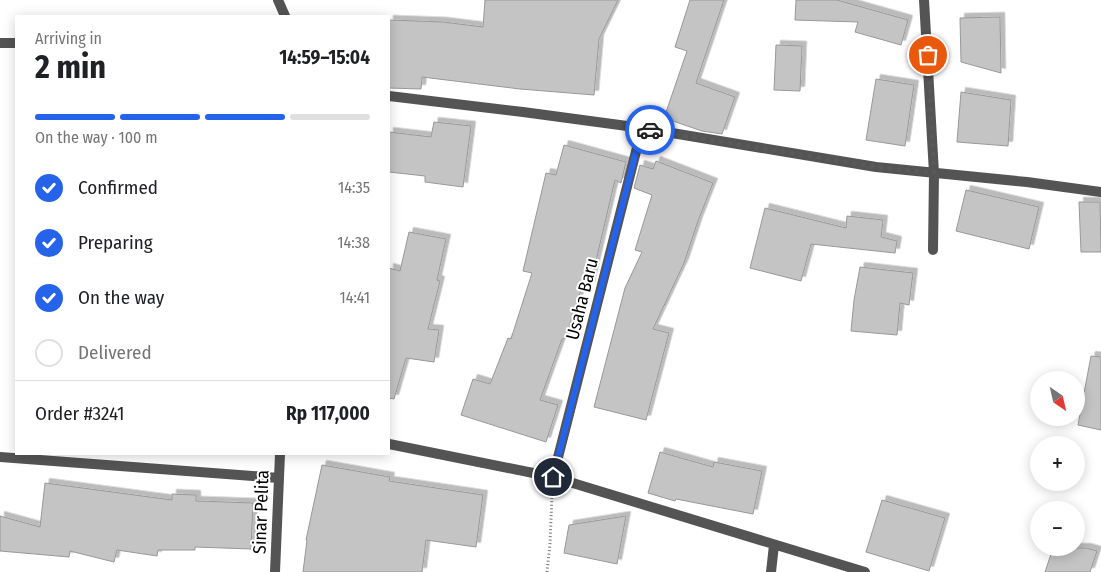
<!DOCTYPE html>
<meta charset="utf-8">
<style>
body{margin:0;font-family:"Fira Sans Condensed",sans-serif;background:#f2f2f2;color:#202124;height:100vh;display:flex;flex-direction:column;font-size:19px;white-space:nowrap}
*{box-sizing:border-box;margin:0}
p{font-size:16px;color:#757577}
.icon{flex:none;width:28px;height:28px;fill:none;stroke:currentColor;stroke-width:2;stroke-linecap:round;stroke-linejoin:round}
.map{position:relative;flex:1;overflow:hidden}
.panel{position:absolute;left:15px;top:15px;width:375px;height:440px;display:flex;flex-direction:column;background:#fff;border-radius:0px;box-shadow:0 2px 12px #0003}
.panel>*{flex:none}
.needle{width:32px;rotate:146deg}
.controls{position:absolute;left:1030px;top:371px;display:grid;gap:10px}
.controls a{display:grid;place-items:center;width:55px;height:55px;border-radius:50%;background:#fff;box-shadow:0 2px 12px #0003;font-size:25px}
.pin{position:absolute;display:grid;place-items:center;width:42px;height:42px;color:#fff;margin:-21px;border:2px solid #fff;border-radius:50%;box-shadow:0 1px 5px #0007}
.courier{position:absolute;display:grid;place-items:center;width:50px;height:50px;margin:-25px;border:4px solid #2563eb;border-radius:50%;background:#fff;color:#222;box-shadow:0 1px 6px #0007}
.summary em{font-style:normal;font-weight:700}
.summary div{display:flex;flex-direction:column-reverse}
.summary{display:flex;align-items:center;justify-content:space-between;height:85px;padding:0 20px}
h1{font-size:32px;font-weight:700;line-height:38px}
.bar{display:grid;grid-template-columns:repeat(4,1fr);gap:8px 5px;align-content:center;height:60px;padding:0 20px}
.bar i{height:6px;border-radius:4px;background:#e0e0e0}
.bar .current{background:#2563eb}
.bar p{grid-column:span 4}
.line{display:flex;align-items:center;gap:12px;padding:0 20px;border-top:1px solid #e0e0e0}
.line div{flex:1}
ol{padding:0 20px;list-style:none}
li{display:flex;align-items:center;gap:15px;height:55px}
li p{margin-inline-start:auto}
li .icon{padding:5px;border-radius:50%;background:#2563eb;color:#fff;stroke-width:4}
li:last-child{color:#757577}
li i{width:28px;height:28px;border:2px solid #e0e0e0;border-radius:50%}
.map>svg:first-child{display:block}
.building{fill:#c4c4c4;stroke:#989898;filter:url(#shadow)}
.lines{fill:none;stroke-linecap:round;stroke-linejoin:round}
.path{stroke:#767676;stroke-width:3;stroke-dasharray:1 2.5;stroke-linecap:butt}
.street{stroke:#545454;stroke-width:10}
.done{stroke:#595959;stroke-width:5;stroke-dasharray:0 9}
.route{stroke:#2563eb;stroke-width:6}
.labels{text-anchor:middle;stroke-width:4;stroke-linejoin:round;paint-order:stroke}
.street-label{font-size:18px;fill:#000;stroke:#fff}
</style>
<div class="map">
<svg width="1101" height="572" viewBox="0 0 1101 572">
<defs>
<filter id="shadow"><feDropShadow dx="4.5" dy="-4.5" stdDeviation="0" flood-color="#0004"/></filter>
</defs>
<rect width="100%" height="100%" fill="#fff"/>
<path class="building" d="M 485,0 L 618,0 L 599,39 L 594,95 L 520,89 L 422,77 L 421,89 L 389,88 L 389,20 L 443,22 L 483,27 Z
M 690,0 L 724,0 L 696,83 L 735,97 L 722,134 L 702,131 L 664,118 L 687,51 L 675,47 Z
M 796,0 L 837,0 L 908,20 L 901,45 L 855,32 L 858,22 L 795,20 Z
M 1000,17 L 1001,73 L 961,62 L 960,18 Z
M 776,45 L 802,46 L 800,91 L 774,90 Z
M 876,79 L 914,85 L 905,146 L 866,140 Z
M 961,92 L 1011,100 L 1008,146 L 957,142 Z
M 434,122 L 471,126 L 463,187 L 425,182 L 425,176 L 389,172 L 389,132 L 431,137 Z
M 564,145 L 626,162 L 621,183 L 615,180 L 590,286 L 583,284 L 565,339 L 562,339 L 540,400 L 558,405 L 546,442 L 461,415 L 473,379 L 490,384 L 508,338 L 511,339 L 532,273 L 523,271 L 546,173 L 556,175 Z
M 656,161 L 713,183 L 698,221 L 684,263 L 653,329 L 669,333 L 646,420 L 594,407 L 625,288 L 642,252 L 635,250 L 652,195 L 634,188 L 640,165 L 653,169 Z
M 966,190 L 1039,207 L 1029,249 L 956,231 Z
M 1079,202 L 1100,202 L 1101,252 L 1081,252 Z
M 765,208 L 846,228 L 847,216 L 883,220 L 881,237 L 897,241 L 895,253 L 811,244 L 801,281 L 750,268 Z
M 409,232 L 446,239 L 437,280 L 440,281 L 428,329 L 439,330 L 434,362 L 406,358 L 394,399 L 389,398 L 389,268 L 400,271 Z
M 860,267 L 913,273 L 909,305 L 900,303 L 897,335 L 851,331 L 854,300 Z
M 1091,356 L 1101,357 L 1101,430 L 1078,425 Z
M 660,452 L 713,467 L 714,462 L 762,471 L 753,514 L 676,499 L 675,501 L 648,493 Z
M 322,465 L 390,477 L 389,481 L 483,495 L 476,547 L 426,540 L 422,572 L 303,572 L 307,540 L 306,540 Z
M 45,483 L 172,500 L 172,494 L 196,495 L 196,501 L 253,503 L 251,549 L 195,547 L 195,550 L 158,550 L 157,556 L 117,550 L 114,562 L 70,551 L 69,557 L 0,551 L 0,516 L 40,527 Z
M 882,500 L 945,518 L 929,571 L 866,552 Z
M 626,516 L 617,564 L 564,553 L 569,525 Z
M 1053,548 L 1086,548 L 1097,551 L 1090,572 L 1045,572 Z"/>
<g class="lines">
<path class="path" d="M 547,572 L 550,544 L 552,495"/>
<path class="street" d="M 278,0 L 285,16
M 924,0 L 934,173 L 933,250
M 0,43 L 16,43
M 389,96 L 523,112 L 642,128 L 876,167 L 1027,182 L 1101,192
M 389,444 L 553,477 L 865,572
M 0,457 L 279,478
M 553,477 L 642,128
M 275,572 L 280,454
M 771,572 L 774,545"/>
</g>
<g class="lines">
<path class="done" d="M 650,130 L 876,167 L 934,173 L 928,55"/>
<path class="route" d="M 553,477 L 642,128 L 650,130"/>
</g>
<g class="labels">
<g class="street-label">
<text transform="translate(582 299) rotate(-76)" y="6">Usaha Baru</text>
<text transform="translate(261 512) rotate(-88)" y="6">Sinar Pelita</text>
</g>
</g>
</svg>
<div class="controls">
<a><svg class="needle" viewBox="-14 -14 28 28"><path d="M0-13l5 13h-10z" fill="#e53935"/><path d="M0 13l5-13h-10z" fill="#757577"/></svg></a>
<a>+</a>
<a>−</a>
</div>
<div class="pin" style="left:928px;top:55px;background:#ea580c"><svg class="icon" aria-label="bag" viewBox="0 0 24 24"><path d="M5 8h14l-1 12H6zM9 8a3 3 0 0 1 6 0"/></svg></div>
<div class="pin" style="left:553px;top:477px;background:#1f2937"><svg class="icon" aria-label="home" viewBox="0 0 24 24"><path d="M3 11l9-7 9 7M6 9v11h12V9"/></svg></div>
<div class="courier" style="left:650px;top:130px"><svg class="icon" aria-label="car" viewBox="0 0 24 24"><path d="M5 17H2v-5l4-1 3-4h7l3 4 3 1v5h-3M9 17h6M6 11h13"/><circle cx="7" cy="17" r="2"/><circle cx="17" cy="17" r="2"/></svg></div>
<section class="panel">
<div class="summary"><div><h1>2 min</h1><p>Arriving in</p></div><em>14:59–15:04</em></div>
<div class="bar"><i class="current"></i><i class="current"></i><i class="current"></i><i></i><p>On the way · 100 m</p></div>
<ol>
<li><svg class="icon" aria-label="check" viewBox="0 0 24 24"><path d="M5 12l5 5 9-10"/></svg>Confirmed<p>14:35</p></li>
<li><svg class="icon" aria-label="check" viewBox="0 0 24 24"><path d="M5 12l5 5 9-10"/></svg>Preparing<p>14:38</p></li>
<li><svg class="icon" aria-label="check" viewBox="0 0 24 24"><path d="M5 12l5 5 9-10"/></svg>On the way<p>14:41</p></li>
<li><i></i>Delivered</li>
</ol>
<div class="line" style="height:65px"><div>Order #3241</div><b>Rp 117,000</b></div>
</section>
</div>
